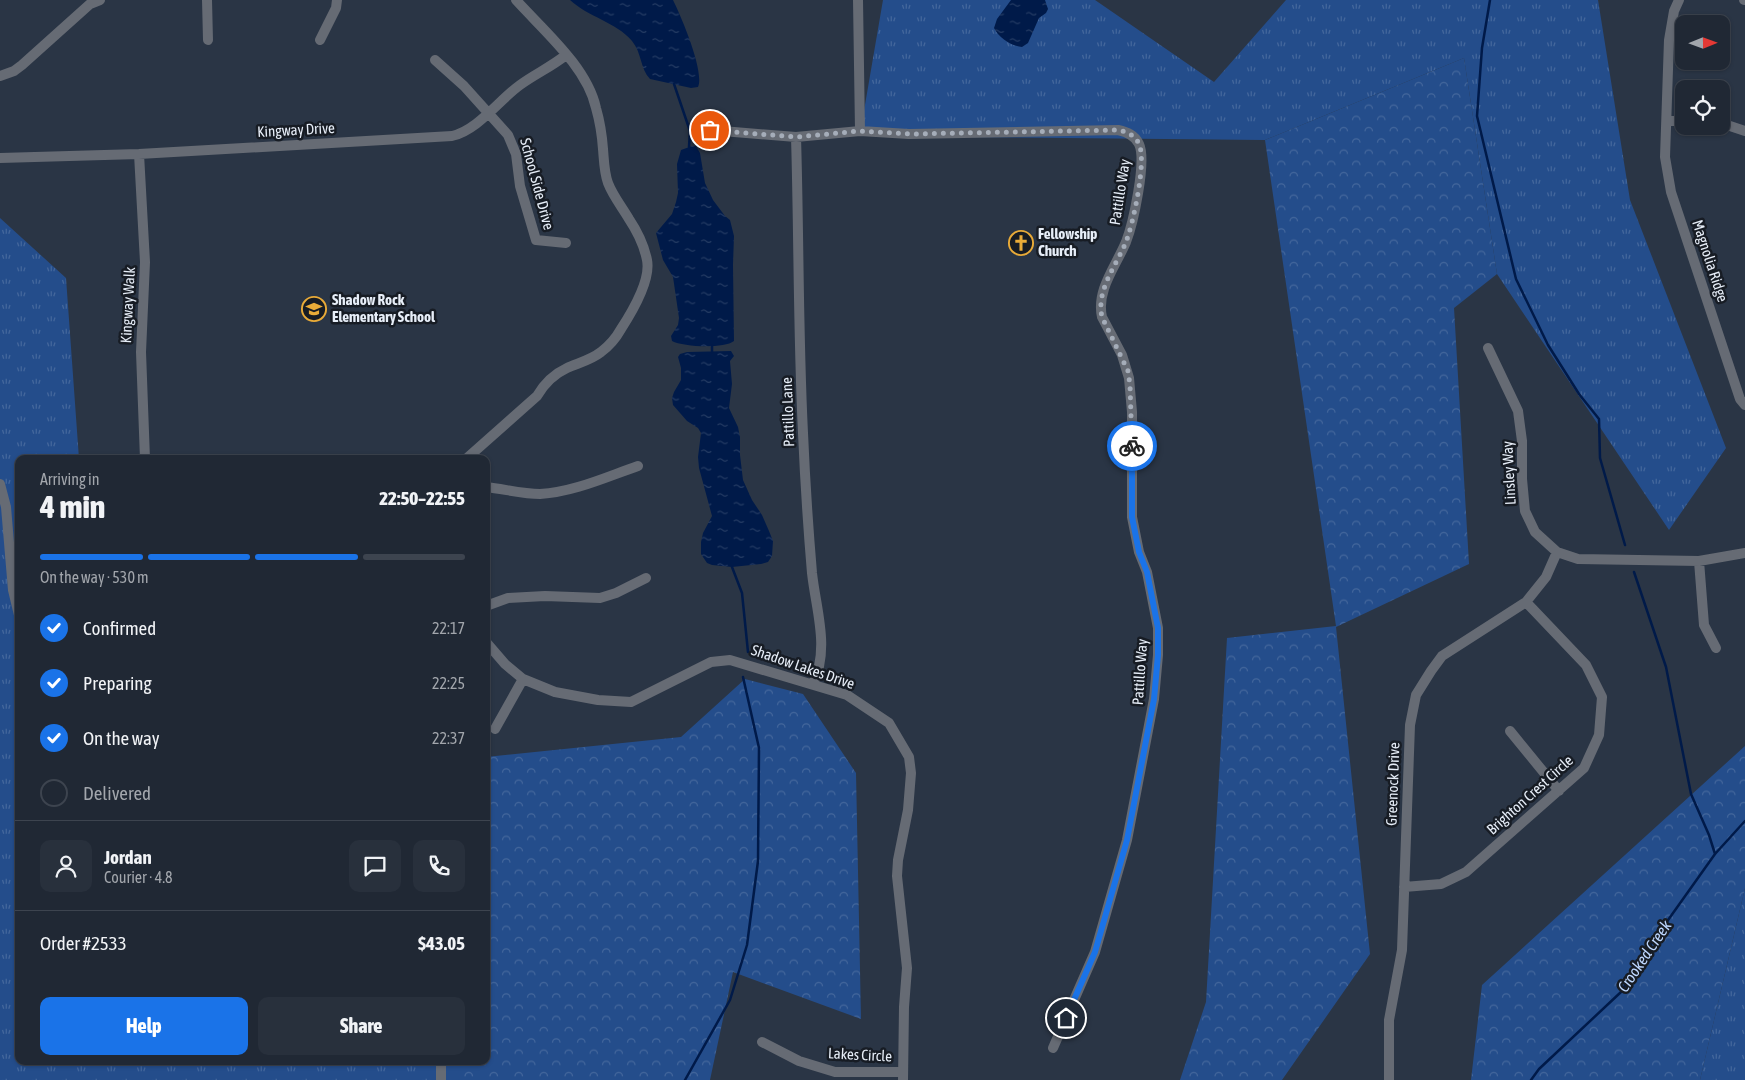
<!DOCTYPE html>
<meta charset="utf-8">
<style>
body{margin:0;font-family:"Asap Condensed",sans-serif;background:#28303c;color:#f1f3f6;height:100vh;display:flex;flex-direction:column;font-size:19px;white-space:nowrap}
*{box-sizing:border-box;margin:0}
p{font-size:16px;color:#a2a6ac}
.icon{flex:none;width:28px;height:28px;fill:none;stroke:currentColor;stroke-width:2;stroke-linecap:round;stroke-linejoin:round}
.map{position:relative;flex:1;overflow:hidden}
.details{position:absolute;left:15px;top:455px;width:475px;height:610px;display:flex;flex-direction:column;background:#202834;border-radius:10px;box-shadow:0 1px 4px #0004,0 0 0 1px #3d444f}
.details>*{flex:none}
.needle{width:32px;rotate:89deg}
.fabs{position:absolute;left:1675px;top:15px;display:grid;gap:10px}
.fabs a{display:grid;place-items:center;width:55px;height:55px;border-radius:10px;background:#202834;box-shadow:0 1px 4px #0004,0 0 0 1px #3d444f;font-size:25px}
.pin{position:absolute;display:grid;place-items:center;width:42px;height:42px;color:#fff;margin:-21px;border:2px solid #fff;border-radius:50%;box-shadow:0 1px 5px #0007}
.courier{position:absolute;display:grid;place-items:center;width:50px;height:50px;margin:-25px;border:4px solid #1a73e8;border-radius:50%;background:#fff;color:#222;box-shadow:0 1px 6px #0007}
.summary em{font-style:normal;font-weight:800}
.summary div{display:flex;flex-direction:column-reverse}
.summary{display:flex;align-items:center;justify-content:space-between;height:85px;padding:0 25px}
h1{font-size:32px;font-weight:800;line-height:38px}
.bar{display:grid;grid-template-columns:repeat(4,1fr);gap:8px 5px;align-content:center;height:60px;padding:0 25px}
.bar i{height:6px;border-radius:4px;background:#3d444f}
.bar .current{background:#1a73e8}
.bar p{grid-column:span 4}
.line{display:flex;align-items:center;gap:12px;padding:0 25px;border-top:1px solid #3d444f}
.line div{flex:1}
.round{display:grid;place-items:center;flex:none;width:52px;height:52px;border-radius:10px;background:#28303c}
ol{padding:0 25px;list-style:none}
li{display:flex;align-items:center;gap:15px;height:55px}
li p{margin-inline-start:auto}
li .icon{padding:5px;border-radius:50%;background:#1a73e8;color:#fff;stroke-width:4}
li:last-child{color:#a2a6ac}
li i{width:28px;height:28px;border:2px solid #3d444f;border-radius:50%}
.primary-button{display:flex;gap:10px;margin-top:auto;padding:10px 25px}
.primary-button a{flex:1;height:58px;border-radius:10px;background:#1a73e8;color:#fff;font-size:20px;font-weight:800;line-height:58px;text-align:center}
.primary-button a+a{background:#28303c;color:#f1f3f6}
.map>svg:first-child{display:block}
.grass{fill:url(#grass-tufts)}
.forest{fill:url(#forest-crowns)}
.water{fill:url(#water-ripples)}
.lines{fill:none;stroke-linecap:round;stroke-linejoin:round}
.stream{stroke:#001a49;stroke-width:2.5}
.minor{stroke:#666b74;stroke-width:10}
.done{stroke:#a5adb9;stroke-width:5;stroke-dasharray:0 9}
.route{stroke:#1a73e8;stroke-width:6}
.labels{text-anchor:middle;stroke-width:5;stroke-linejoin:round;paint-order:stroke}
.street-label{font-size:15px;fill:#e7eef8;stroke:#171c24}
.poi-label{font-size:15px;font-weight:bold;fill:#e7eef8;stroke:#171c24;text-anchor:start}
.water-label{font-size:16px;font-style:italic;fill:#bed7fe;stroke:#171c24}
</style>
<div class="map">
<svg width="1745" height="1080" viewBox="0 0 1745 1080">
<defs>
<pattern id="grass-tufts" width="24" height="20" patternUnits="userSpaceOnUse" patternTransform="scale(1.25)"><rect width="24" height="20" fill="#244d8b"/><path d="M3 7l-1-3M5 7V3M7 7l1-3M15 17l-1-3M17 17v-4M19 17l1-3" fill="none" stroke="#44679c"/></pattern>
<pattern id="forest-crowns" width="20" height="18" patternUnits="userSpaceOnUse" patternTransform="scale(1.25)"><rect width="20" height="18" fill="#244d8b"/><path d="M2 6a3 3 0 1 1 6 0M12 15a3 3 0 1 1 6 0" fill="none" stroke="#44679c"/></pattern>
<pattern id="water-ripples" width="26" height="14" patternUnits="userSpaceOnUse" patternTransform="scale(1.25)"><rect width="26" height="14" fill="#001a49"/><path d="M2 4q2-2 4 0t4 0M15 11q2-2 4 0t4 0" fill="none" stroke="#253c64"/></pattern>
</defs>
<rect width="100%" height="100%" fill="#2a3545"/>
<path class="grass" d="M 883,0 L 1095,0 L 1214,82 L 1286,0 L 1598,0 L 1630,200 L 1726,448 L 1669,530 L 1497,274 L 1464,58 L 1265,140 L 964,137 L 860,134 Z
M 0,218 L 66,278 L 79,459 L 19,459 L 19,1061 L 452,1061 L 452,1080 L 0,1080 Z
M 1745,888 L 1745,1080 L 1700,1080 Z"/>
<path class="forest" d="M 1464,58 L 1497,274 L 1454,308 L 1469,564 L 1336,627 L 1370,954 L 1282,1080 L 1180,1080 L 1206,1002 L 1227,638 L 1336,626 L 1265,140 Z
M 745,679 L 803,694 L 856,773 L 861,1019 L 733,972 L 710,1080 L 452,1080 L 452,1061 L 486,1061 L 486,757 L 681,737 Z
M 1745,746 L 1745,888 L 1700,1080 L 1471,1080 L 1482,985 Z"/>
<path class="water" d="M 570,0 L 673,0 C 681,16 705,72 698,87 L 691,88 L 650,79 C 640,69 642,53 632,41 C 616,22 588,17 570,0 Z
M 1011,0 L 1045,0 L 1048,9 L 1046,13 L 1039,18 L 1028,43 L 1022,47 C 1011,46 999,38 994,28 L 997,19 Z
M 692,146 L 696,146 L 700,153 L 705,183 L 713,200 L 725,216 L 730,220 L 734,236 L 733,265 L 734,341 C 724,349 683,347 672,341 L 671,336 L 678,325 L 679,318 L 673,277 L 663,260 L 656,233 L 672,214 L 676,202 L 678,193 L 677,164 L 681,150 Z
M 731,351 L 734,356 L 730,361 L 732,384 L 729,408 L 738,427 L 740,437 L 740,455 L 743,480 L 752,500 L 762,515 L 769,531 L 773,541 L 772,556 L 768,562 L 761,564 L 732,567 L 712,565 L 707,563 L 701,554 L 701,542 L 703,533 L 712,516 L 699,468 L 698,457 L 701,433 L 698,428 L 687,421 L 673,405 L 672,398 L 674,392 L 681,380 L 681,368 L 678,357 L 680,354 L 687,352 Z"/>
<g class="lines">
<path class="stream" d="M 1490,0 L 1482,48 L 1477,116 L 1516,279 L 1548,345 L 1579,394 L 1599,419 L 1600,458 L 1625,545
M 674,84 L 690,131 L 689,147
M 712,352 L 712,346
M 732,567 L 742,593 L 748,652
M 1634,572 L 1666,667 L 1691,794 L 1709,835 L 1715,854
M 685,1080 L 730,1000 L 747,945 L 758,861 L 759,748 L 743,677
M 1531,1080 L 1539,1069 L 1621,992 L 1651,944 L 1715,854 L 1745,821"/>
<path class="minor" d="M 207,0 L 208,40
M 858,0 L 860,131
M 1679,0 L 1674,11 L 1669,40 L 1665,157 L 1671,192 L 1740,399 L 1745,405
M 1744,0 L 1745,0
M 320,40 L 336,8 L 337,0
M 435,60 L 464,86 L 508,135 L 516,154 L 520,186 L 536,240 L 566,243
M 0,76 L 14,71 L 22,65 L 90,4 L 100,0
M 1667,121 L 1684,121
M 1721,123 L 1745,131
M 710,130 L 796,137 L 860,131 L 909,134 L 1118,130 C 1127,132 1135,135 1139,144 C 1147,161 1133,224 1126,242 C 1116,266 1096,290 1102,317 L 1122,355 L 1129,378 L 1132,412 L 1132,517 L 1139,552 L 1147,572 L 1158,628 L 1158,655 L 1154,699 L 1127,840 L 1095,952 L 1053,1048
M 796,137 C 799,235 798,334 803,433 C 805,479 808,526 812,573 C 816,610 830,648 813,684
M 139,154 L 145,262 L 141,352 L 145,459
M 0,158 L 139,154 L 452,136 C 478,130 499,100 520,85 C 535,74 551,67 566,55
M 1488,348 L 1518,411 L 1522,441 L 1522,479 L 1525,511 L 1535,532 L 1557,552 L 1578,559 L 1699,561 L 1745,553
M 466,459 L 537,396 C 544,384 554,374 567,368 C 578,363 591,360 601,352 C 609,346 616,338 621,329 C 632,312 651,280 647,260 C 644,245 637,231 629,219 C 622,207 613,196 608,183 C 604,172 604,160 603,149 C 602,135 600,122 596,108 C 587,67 544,31 516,0
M 0,484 L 6,507 L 13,590 L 19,615
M 486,487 C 504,489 523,494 540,494 C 574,492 606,477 638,466
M 1699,561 L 1704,625 L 1716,648
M 486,606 L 508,598 L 545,596 L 600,598 L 616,593 L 646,578
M 486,642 L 505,664 L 523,679 L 555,692 L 598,700 L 631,702 L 711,662 L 730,660 L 847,695 L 889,723 L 909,757 L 911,773 L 908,810 L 898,860 L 897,876 L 907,968 L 904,1007 L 903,1080
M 495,729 L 523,679
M 1510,731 L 1559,791
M 1404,887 L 1441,884 L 1466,872 L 1584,768 L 1599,735 L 1602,697 L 1586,665 L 1526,602
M 762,1042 L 799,1061 L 835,1072 L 903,1072
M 441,1080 L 441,1061
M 1389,1080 L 1389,1020 L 1402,950 L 1410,725 L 1416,695 L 1431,671 L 1442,656 L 1526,602 L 1546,577 L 1557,552"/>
</g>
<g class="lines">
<path class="done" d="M 710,130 L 796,137 L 860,131 L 910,134 L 1118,130 C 1127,132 1135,135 1139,144 C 1147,161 1133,224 1126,242 C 1116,266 1096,290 1102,317 L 1128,371 L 1130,385 L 1132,446"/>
<path class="route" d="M 1066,1018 L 1095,952 L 1127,840 L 1154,699 L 1158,655 L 1158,628 L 1147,572 L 1139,552 L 1132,517 L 1132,446"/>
</g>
<defs>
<symbol id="church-ring" viewBox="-11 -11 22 22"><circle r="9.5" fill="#171c24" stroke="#e9ab38" stroke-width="1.5"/><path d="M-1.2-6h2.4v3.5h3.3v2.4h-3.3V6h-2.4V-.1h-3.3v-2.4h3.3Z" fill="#e9ab38"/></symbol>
<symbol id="school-ring" viewBox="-11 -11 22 22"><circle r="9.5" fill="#171c24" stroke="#e9ab38" stroke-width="1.5"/><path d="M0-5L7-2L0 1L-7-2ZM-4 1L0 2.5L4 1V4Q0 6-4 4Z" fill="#e9ab38"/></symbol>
</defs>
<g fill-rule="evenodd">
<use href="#church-ring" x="1007" y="229" width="28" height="28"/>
<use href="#school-ring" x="300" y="295" width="28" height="28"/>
</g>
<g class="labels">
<g class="street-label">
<text transform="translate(296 130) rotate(-3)" y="5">Kingway Drive</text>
<text transform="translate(537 184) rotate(75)" y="5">School Side Drive</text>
<text transform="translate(1120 192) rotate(-81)" y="5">Pattillo Way</text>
<text transform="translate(1710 261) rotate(72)" y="5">Magnolia Ridge</text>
<text transform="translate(128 305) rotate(-87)" y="5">Kingway Walk</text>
<text transform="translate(788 412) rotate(-92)" y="5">Pattillo Lane</text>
<text transform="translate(1509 473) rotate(-93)" y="5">Linsley Way</text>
<text transform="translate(803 667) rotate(19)" y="5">Shadow Lakes Drive</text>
<text transform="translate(1140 672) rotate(-86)" y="5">Pattillo Way</text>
<text transform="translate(1393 784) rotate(-88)" y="5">Greenock Drive</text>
<text transform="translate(1530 795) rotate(-42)" y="5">Brighton Crest Circle</text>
<text transform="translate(860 1055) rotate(3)" y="5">Lakes Circle</text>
</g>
<g class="poi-label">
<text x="1038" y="239">Fellowship<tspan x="1038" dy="17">Church</tspan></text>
<text x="332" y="305">Shadow Rock<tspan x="332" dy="17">Elementary School</tspan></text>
</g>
<g class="water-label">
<text transform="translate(1644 956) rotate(-56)" y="6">Crooked Creek</text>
</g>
</g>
</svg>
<div class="fabs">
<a><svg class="needle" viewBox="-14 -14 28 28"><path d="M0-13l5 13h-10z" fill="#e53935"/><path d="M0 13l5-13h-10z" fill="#a2a6ac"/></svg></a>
<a><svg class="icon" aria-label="locate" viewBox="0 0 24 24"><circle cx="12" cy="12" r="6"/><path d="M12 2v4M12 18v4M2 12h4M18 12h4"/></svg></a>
</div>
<div class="pin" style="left:710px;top:130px;background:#ea580c"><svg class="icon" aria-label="bag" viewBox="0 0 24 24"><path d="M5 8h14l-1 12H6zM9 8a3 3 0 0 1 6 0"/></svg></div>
<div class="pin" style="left:1066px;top:1018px;background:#1f2937"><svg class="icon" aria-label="home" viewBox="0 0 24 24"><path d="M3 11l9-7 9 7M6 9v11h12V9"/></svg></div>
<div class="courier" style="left:1132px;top:446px"><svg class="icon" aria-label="bike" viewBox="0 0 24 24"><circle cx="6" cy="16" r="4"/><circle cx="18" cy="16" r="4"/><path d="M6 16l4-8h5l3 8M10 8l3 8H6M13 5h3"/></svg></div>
<section class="details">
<div class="summary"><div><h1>4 min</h1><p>Arriving in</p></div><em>22:50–22:55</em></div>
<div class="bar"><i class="current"></i><i class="current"></i><i class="current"></i><i></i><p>On the way · 530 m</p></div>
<ol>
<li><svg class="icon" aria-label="check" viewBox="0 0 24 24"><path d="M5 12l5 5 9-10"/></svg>Confirmed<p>22:17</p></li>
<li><svg class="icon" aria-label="check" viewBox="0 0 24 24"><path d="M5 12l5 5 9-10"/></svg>Preparing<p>22:25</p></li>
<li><svg class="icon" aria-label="check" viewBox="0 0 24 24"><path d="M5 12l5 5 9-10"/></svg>On the way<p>22:37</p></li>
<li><i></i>Delivered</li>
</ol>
<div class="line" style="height:90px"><a class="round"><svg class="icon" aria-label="person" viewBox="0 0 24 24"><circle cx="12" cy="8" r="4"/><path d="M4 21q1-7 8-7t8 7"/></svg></a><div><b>Jordan</b><p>Courier · 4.8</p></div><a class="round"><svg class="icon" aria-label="chat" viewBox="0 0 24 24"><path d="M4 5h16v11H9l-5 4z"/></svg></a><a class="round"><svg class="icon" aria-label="phone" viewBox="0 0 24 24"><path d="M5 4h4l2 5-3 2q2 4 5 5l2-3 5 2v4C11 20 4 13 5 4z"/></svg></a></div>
<div class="line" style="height:65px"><div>Order #2533</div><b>$43.05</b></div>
<div class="primary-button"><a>Help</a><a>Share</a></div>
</section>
</div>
